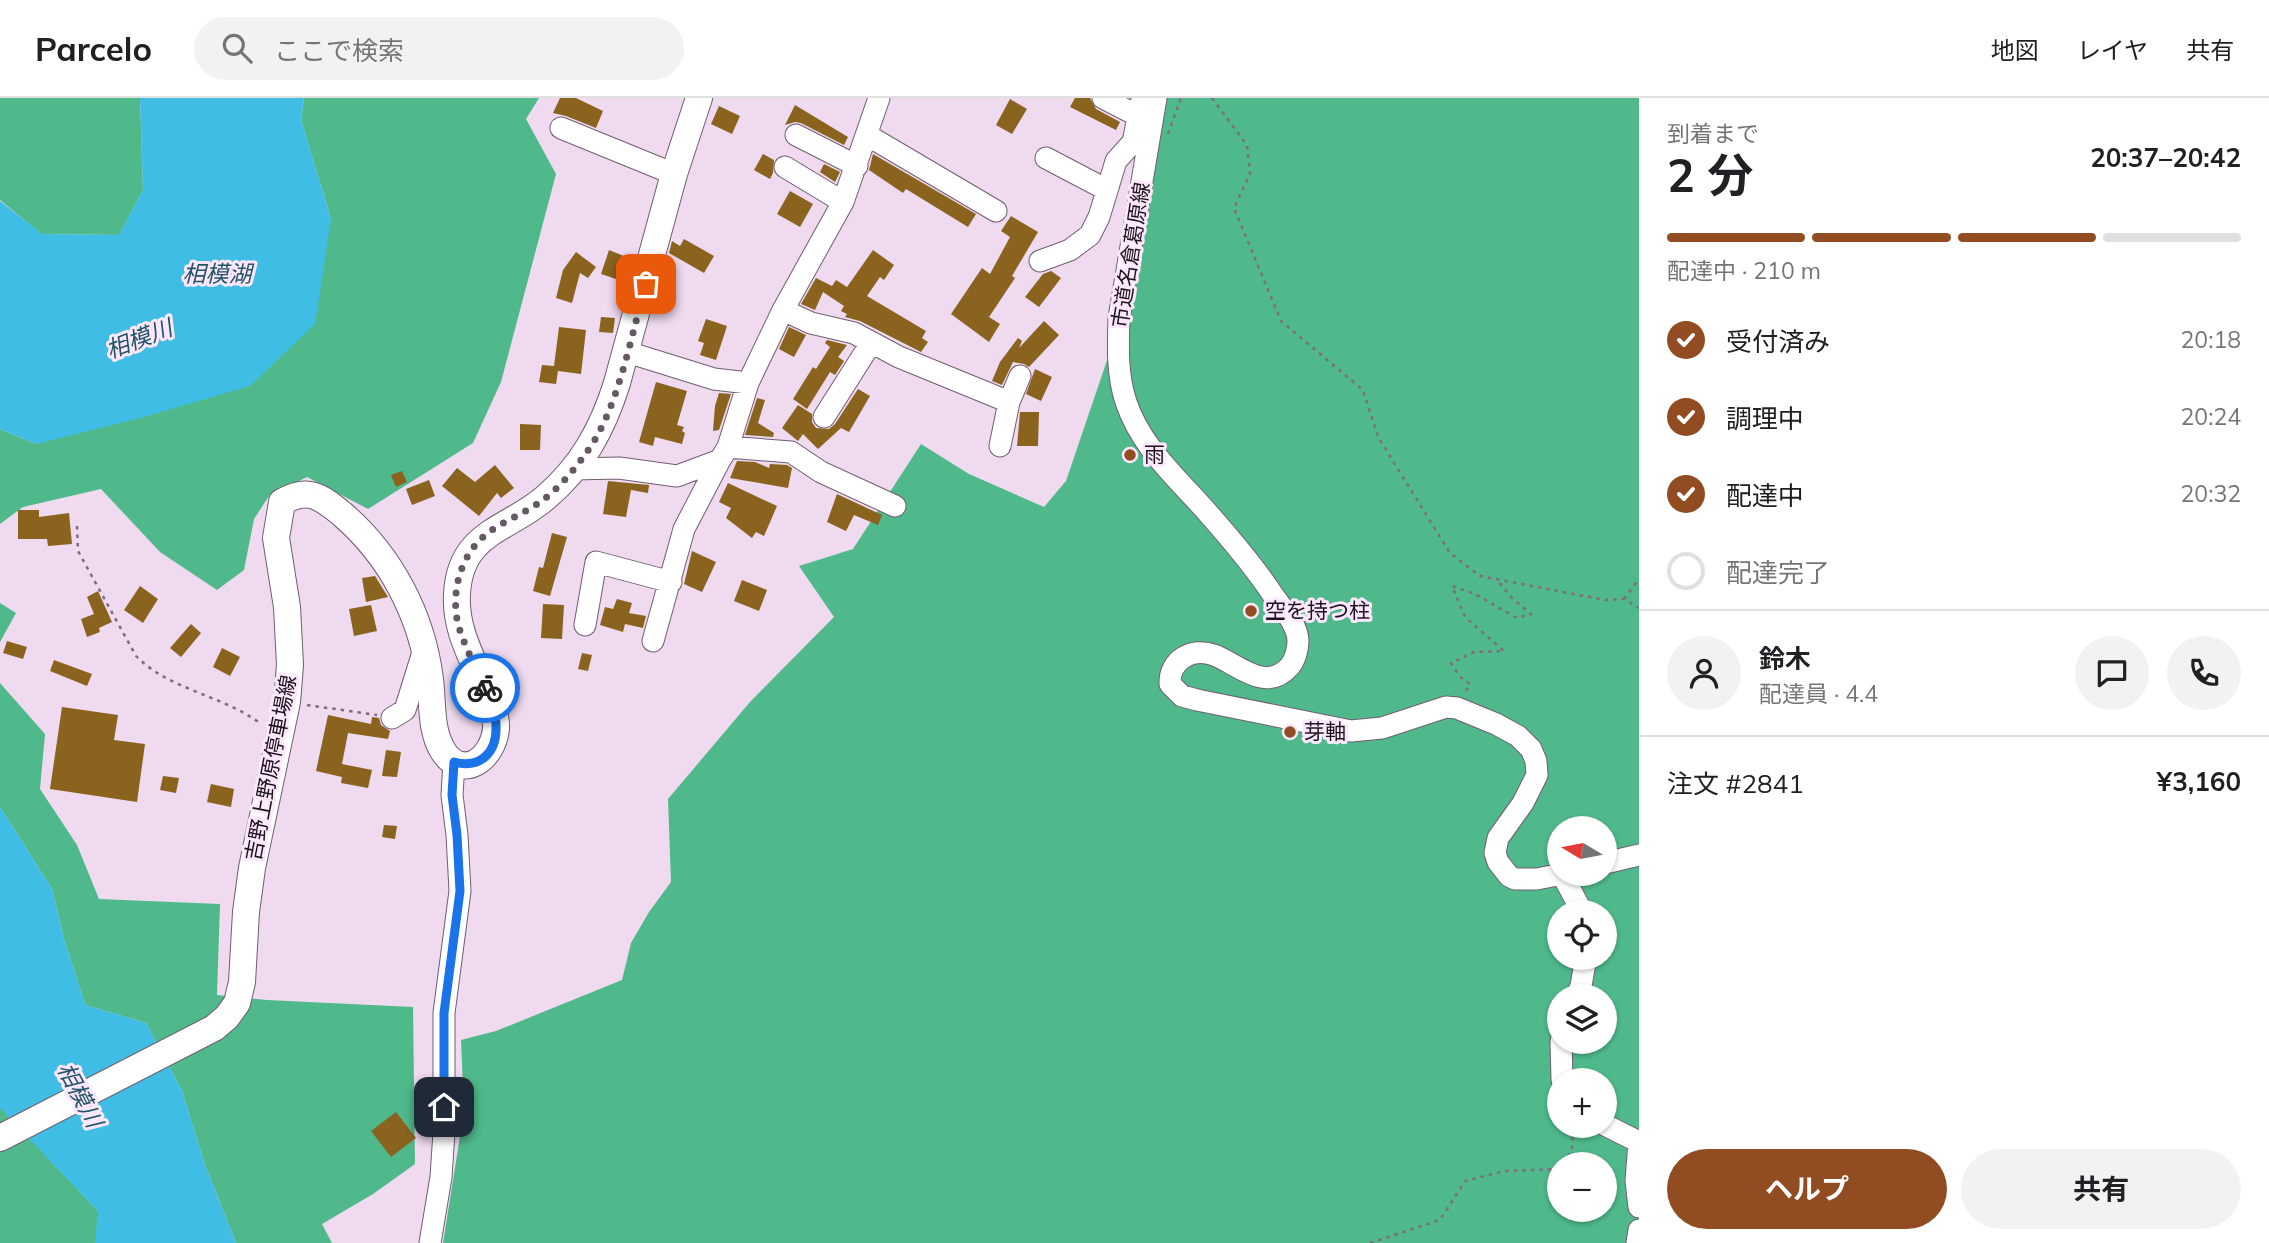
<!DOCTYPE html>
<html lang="ja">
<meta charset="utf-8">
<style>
body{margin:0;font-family:Mulish,"Noto Sans JP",sans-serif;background:#f2f2f2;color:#202124;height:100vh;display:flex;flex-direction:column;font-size:26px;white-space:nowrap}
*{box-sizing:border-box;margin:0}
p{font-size:23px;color:#757577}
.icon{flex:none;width:38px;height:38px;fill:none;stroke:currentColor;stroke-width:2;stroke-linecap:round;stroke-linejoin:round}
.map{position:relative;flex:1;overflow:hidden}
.panel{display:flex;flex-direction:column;background:#fff;width:630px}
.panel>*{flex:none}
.needle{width:46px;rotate:280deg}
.tools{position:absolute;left:1547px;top:718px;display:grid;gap:14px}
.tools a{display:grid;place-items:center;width:70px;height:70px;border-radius:50%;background:#fff;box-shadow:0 2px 5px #0004;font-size:35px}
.pin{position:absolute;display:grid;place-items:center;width:60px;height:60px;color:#fff;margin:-30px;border-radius:14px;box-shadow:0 4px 10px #0006}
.courier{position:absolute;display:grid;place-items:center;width:70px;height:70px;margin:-35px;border:5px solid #1a73e8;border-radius:50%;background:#fff;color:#222;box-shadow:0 2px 9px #0007}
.headline em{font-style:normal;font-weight:700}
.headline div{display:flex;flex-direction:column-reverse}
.headline{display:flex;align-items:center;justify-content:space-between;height:119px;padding:0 28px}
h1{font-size:46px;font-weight:700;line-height:52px}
.bar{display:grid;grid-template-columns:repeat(4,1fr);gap:10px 7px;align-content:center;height:84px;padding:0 28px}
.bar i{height:9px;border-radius:5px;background:#e0e0e0}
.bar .active{background:#914c22}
.bar p{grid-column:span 4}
.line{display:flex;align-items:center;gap:18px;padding:0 28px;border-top:2px solid #e0e0e0}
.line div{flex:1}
.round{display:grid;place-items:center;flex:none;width:74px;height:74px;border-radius:37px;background:#f2f2f2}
ol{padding:0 28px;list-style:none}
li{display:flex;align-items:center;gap:21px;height:77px}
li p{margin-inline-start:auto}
li .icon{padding:7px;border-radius:50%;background:#914c22;color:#fff;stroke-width:4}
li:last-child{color:#757577}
li i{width:38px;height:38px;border:4px solid #e0e0e0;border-radius:50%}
.action{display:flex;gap:14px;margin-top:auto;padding:14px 28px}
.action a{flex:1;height:80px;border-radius:42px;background:#914c22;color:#fff;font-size:28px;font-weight:700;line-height:80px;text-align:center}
.action a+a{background:#f2f2f2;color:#202124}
header{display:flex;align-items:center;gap:42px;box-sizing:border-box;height:98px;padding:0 35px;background:#fff;border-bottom:2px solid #e0e0e0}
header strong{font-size:33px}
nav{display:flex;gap:38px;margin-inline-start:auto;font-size:24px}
.search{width:490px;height:63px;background:#f2f2f2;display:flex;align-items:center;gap:18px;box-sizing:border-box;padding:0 24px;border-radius:38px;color:#757577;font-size:26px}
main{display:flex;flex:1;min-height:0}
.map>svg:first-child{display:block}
.forest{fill:#4fb98b;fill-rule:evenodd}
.water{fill:#3fbde5}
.building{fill:#8a631e}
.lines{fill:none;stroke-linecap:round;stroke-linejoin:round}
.minor-casing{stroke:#705e71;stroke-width:23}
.major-casing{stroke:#705e71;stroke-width:28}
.path{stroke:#7c6e7d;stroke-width:2.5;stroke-dasharray:3.5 5;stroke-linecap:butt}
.minor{stroke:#fff;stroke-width:21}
.major{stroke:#fff;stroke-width:26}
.done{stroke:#655966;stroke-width:7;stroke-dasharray:0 12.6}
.route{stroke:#1a73e8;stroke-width:9}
.poi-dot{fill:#914c22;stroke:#fce7fd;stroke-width:2.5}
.labels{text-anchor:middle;stroke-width:6;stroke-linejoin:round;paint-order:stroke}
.street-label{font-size:21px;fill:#1b141c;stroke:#fce7fd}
.poi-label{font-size:21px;fill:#1b141c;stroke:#fce7fd;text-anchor:start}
.water-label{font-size:23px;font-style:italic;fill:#256;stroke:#fce7fd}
</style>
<header>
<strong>Parcelo</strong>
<div class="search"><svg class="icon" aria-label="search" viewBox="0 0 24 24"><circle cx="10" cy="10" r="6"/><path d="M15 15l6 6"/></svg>ここで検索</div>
<nav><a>地図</a><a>レイヤ</a><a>共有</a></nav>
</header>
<main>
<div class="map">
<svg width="1639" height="1145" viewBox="0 0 1639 1145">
<rect width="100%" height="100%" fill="#efdaf0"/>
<path class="forest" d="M 0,0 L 140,0 L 143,92 L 119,137 L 41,136 L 0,102 Z
M 304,0 L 539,0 L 526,21 L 556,76 L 501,284 L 473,345 L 368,411 L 307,379 L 269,398 L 254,421 L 244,472 L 217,492 L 160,454 L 101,391 L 23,409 L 0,426 L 0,331 L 36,346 L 331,121 L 301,22 Z
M 1154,0 L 1639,0 L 1639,1145 L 443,1145 L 464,1013 L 461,942 L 496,933 L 622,882 L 631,845 L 649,814 L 671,784 L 668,701 L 750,604 L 834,519 L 799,468 L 853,451 L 921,346 L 969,376 L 1044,409 L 1066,383 L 1118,230 L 1157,63 ZM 1559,730 L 1605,730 L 1605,775 L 1559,775 ZM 1559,814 L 1605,814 L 1605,859 L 1559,859 ZM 1559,898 L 1605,898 L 1605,943 L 1559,943 ZM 1559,982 L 1605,982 L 1605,1027 L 1559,1027 ZM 1559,1066 L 1605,1066 L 1605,1111 L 1559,1111 Z
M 0,505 L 16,515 L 0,544 Z
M 0,585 L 45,636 L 40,691 L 77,747 L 99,801 L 220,806 L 217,897 L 267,902 L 413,909 L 415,1066 L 373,1096 L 322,1126 L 332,1145 L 236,1145 L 205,1067 L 182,993 L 146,925 L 85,907 L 64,841 L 52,791 L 0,709 Z
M 0,1009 L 98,1113 L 100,1145 L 0,1145 Z"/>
<path class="water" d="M 140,0 L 304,0 L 301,22 L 331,121 L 315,226 L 250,288 L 144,319 L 36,346 L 0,331 L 0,103 L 42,136 L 119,137 L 143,92 Z
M 0,709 L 52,791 L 64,841 L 85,907 L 146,925 L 182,993 L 205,1067 L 236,1145 L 95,1145 L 98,1113 L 0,1010 Z"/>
<path class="building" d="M 560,0 L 576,0 L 603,13 L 596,30 L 566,18 L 553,15 Z
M 1075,0 L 1090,0 L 1096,11 L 1120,24 L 1116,32 L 1070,9 Z
M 1010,1 L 1027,11 L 1012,36 L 996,27 Z
M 795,7 L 848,39 L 844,47 L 801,25 L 795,24 L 785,27 Z
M 719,8 L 740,18 L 732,36 L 711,26 Z
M 763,56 L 774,62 L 773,75 L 770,81 L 754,72 Z
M 873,56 L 976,116 L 968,129 L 906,91 L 903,95 L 869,72 Z
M 824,66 L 840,74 L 835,84 L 820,74 Z
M 790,93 L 813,106 L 800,129 L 777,116 Z
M 1011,118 L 1038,134 L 1012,178 L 1015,180 L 989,219 L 1000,226 L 989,244 L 951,216 L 982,170 L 990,176 L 1010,139 L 1001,133 Z
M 684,141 L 714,158 L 704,175 L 669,155 L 672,143 L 680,148 Z
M 609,152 L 624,158 L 616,181 L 601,176 Z
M 873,152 L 894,167 L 884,182 L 880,179 L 867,198 L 926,233 L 922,240 L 928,244 L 921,254 L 860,223 L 845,219 L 847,216 L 841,213 L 844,208 L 823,194 L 815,212 L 801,206 L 816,180 L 832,188 L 836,182 L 847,189 Z
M 576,154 L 596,169 L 588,180 L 580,175 L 572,205 L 556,200 L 563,172 Z
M 1051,173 L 1061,180 L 1039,209 L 1025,199 L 1043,176 Z
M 601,219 L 615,220 L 613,235 L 599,234 Z
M 706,221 L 727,228 L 716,262 L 700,257 L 704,245 L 698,243 Z
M 1044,223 L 1059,237 L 1029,269 L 1024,266 L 1013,264 L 1002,287 L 992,283 L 1000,264 L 1018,240 L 1022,243 L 1019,250 Z
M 559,229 L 586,232 L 581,276 L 558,273 L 556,286 L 539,284 L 542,267 L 554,268 Z
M 789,229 L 806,237 L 794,259 L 779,251 Z
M 827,242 L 847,247 L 838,259 L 844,263 L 835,277 L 830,274 L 807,311 L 793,301 L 813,269 L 816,271 L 830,249 L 825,245 Z
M 1035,271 L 1052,279 L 1041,303 L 1026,296 Z
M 656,284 L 687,293 L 677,327 L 684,329 L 682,333 L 685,335 L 682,346 L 655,339 L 653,348 L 639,344 Z
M 858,291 L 870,298 L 849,334 L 841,330 L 818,351 L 803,336 L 798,343 L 782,330 L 798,307 L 812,316 L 812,324 L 816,330 L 829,331 L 835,326 Z
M 719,295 L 731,296 L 719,332 L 713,333 L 715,308 Z
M 757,300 L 765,302 L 758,325 L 774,335 L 773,339 L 745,337 Z
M 1020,314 L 1039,314 L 1038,348 L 1017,348 Z
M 520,326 L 541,327 L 540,352 L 520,352 Z
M 737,363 L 755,364 L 769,370 L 770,366 L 787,367 L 792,370 L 788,390 L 730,380 Z
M 495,367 L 514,390 L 501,400 L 497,395 L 479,418 L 442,388 L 457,370 L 475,384 Z
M 402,373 L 407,384 L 396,389 L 391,377 Z
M 429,382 L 435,398 L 412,407 L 406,391 Z
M 608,383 L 649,387 L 648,395 L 631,392 L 626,419 L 603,416 Z
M 728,385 L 777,408 L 764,438 L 756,434 L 752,440 L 726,420 L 731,410 L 719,404 Z
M 837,396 L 882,417 L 878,427 L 854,417 L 846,433 L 827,424 Z
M 18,412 L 39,412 L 39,419 L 69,415 L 72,446 L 48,448 L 47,441 L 18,441 Z
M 552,435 L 567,439 L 550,498 L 533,493 L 539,469 L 543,470 Z
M 692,453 L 716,464 L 702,494 L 684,486 Z
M 375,478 L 388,499 L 366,504 L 362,480 Z
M 742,482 L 767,492 L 759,513 L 734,503 Z
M 140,488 L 158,501 L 143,525 L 124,512 Z
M 98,493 L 112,524 L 99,530 L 100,534 L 87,539 L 81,521 L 94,516 L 87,499 Z
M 617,501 L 632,505 L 629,515 L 646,518 L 643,530 L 625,526 L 623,534 L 600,527 L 605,509 L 613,511 Z
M 543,506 L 564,507 L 562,541 L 541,540 Z
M 371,507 L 377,533 L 354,538 L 349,511 Z
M 191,526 L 201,535 L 181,559 L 170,550 Z
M 7,543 L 27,549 L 23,561 L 3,555 Z
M 222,550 L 240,559 L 230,578 L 213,569 Z
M 582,555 L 592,557 L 588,573 L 578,571 Z
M 54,562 L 92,576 L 87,588 L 50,573 Z
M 62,609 L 118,617 L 114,642 L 145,646 L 137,704 L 50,691 Z
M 328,617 L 371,626 L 372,619 L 379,620 L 381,627 L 390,633 L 388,641 L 348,635 L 342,666 L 372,672 L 368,690 L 341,685 L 342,679 L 316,673 Z
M 386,652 L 401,654 L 397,679 L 382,678 Z
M 163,678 L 179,680 L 176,695 L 160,692 Z
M 211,686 L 234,691 L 231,709 L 207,704 Z
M 384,727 L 397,728 L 395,741 L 382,739 Z
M 396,1014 L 416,1040 L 391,1059 L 371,1033 Z"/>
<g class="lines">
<defs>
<path id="minor" d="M 1103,0 L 1138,18
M 1156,0 L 1119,220 C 1118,249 1117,277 1126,304 C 1141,349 1177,380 1207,414 C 1230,440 1254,468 1273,497 C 1282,510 1298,527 1298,543 C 1298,551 1295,562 1290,568 C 1266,596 1238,566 1214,557 C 1192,549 1169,562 1170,586 L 1182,598 L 1197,602 L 1351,633 L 1382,630 L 1446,609 L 1457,610 L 1496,626 L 1518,638 L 1531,651 L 1536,663 L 1537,677 L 1523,705 L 1498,740 L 1495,755 L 1498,764 L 1509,778 L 1515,781 L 1537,781 L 1567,775
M 561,30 L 674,76
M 796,37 L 857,68
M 867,37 L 996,113
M 1046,60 L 1107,92
M 785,69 L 843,104
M 1040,163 L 1070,152 L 1090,137 L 1099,119 L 1116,63 L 1133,44 L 1141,5
M 783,212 L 811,225 L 854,235 L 899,259 L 1009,304 L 1000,348
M 627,254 L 714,281 L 748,285
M 1009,304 L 1020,278
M 824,319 L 871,245
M 728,349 L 791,354 L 821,374 L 895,408
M 573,371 L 619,370 L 677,378 L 720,362 L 728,349 L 748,285 L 783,212 L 843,104 L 879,0
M 585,527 L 596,464 L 671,484
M 653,543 L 684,431 L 720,362
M 392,620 L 405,612 L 424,551
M 1605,765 L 1639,757
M 1562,776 L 1582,814
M 1577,898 L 1581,888 L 1586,859
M 1561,943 L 1562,982
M 1605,1027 L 1639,1044 L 1636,1083 L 1639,1109
M 430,1145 L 441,1079 L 444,1034 L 444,915 L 460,793 L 457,737 L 452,697 L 454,664
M 1637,1145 L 1639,1132"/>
<path id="major" d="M 0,1040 L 214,930 L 227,919 L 237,905 L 242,884 L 246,814 L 252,770 L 287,604 L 290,567 L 287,509 L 276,440 L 282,404 C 308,389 320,398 342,416 C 391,458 422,518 430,581 C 433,604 430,632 443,653 C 463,684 493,660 496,631 C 497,616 489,600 483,586 C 470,556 455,529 457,496 C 460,434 508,432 545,400 C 582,369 603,330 617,285 L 674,76 L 699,0"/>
</defs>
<use href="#minor" class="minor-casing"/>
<use href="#major" class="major-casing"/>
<path class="path" d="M 1212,0 L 1247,47 L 1250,76 L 1234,110 L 1281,223 L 1363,292 L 1378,339 L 1450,455 L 1480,478 L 1605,502 L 1624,501 L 1639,510
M 1168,36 L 1181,0
M 77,428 L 78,453 L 136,558 C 169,592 223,597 261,626
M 1624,501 L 1639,481
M 1466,593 L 1470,586 L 1459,578 L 1451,565 L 1474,554 L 1504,553 L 1465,519 L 1452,488 L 1475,496 L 1517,520 L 1531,516 L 1513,501 L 1497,482
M 307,607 L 377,617
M 1564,1066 L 1572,1051 L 1573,1027
M 1370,1145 L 1440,1122 L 1465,1083 L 1505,1073 L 1559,1071"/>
<use href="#minor" class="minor"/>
<use href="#major" class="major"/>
</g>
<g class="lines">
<path class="done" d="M 485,590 C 476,569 464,548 458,526 C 450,491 462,452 492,432 C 508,421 527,414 543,402 C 559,390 574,372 586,355 C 618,313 631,237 646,186"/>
<path class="route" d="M 444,1009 L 444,915 L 460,793 L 457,737 L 452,697 L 454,664 C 480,671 497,655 496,628 C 496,615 490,602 485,590"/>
</g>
<g class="poi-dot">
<circle cx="1130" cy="357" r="7"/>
<circle cx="1251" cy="513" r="7"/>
<circle cx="1290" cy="634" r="7"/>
</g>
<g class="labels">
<g class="street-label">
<text transform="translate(1131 157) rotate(-81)" y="7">市道名倉葛原線</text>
<text transform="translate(271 670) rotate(-79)" y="7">吉野上野原停車場線</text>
</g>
<g class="poi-label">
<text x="1144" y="364">雨</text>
<text x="1265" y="520">空を持つ柱</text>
<text x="1304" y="641">芽軸</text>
</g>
<g class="water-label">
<text x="217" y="184">相模湖</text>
<text transform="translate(139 241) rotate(-21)" y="8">相模川</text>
<text transform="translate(80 997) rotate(62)" y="8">相模川</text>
</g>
</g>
</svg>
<div class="tools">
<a><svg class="needle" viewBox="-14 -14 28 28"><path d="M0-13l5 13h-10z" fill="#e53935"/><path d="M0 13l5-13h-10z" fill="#757577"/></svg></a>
<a><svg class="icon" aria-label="locate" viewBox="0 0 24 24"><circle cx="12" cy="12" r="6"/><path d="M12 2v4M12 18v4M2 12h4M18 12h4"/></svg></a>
<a><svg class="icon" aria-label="layers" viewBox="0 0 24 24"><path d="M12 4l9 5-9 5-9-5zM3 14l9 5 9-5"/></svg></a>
<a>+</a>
<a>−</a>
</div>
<div class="pin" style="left:646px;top:186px;background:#ea580c"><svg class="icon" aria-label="bag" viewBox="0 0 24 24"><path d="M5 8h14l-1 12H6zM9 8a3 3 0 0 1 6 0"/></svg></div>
<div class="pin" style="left:444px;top:1009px;background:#1f2937"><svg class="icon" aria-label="home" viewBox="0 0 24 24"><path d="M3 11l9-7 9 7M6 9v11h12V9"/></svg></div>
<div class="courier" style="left:485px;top:590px"><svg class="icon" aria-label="bike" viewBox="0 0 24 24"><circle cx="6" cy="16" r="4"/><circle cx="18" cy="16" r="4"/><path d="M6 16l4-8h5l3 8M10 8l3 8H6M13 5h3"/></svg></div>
</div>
<section class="panel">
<div class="headline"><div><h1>2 分</h1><p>到着まで</p></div><em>20:37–20:42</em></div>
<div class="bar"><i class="active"></i><i class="active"></i><i class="active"></i><i></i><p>配達中 · 210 m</p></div>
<ol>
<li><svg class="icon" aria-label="check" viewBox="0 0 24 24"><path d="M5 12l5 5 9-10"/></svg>受付済み<p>20:18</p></li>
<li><svg class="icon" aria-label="check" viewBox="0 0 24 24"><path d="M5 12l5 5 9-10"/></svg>調理中<p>20:24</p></li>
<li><svg class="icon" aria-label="check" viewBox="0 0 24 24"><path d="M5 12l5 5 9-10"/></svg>配達中<p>20:32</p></li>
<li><i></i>配達完了</li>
</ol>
<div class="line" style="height:126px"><a class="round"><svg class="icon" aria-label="person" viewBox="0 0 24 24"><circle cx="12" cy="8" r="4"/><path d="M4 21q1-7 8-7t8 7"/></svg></a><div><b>鈴木</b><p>配達員 · 4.4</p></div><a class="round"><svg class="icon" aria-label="chat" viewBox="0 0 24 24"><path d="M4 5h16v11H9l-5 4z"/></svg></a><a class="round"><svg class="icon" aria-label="phone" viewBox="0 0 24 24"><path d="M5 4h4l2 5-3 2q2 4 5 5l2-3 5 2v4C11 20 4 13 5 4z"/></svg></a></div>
<div class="line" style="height:91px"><div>注文 #2841</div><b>¥3,160</b></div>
<div class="action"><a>ヘルプ</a><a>共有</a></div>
</section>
</main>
